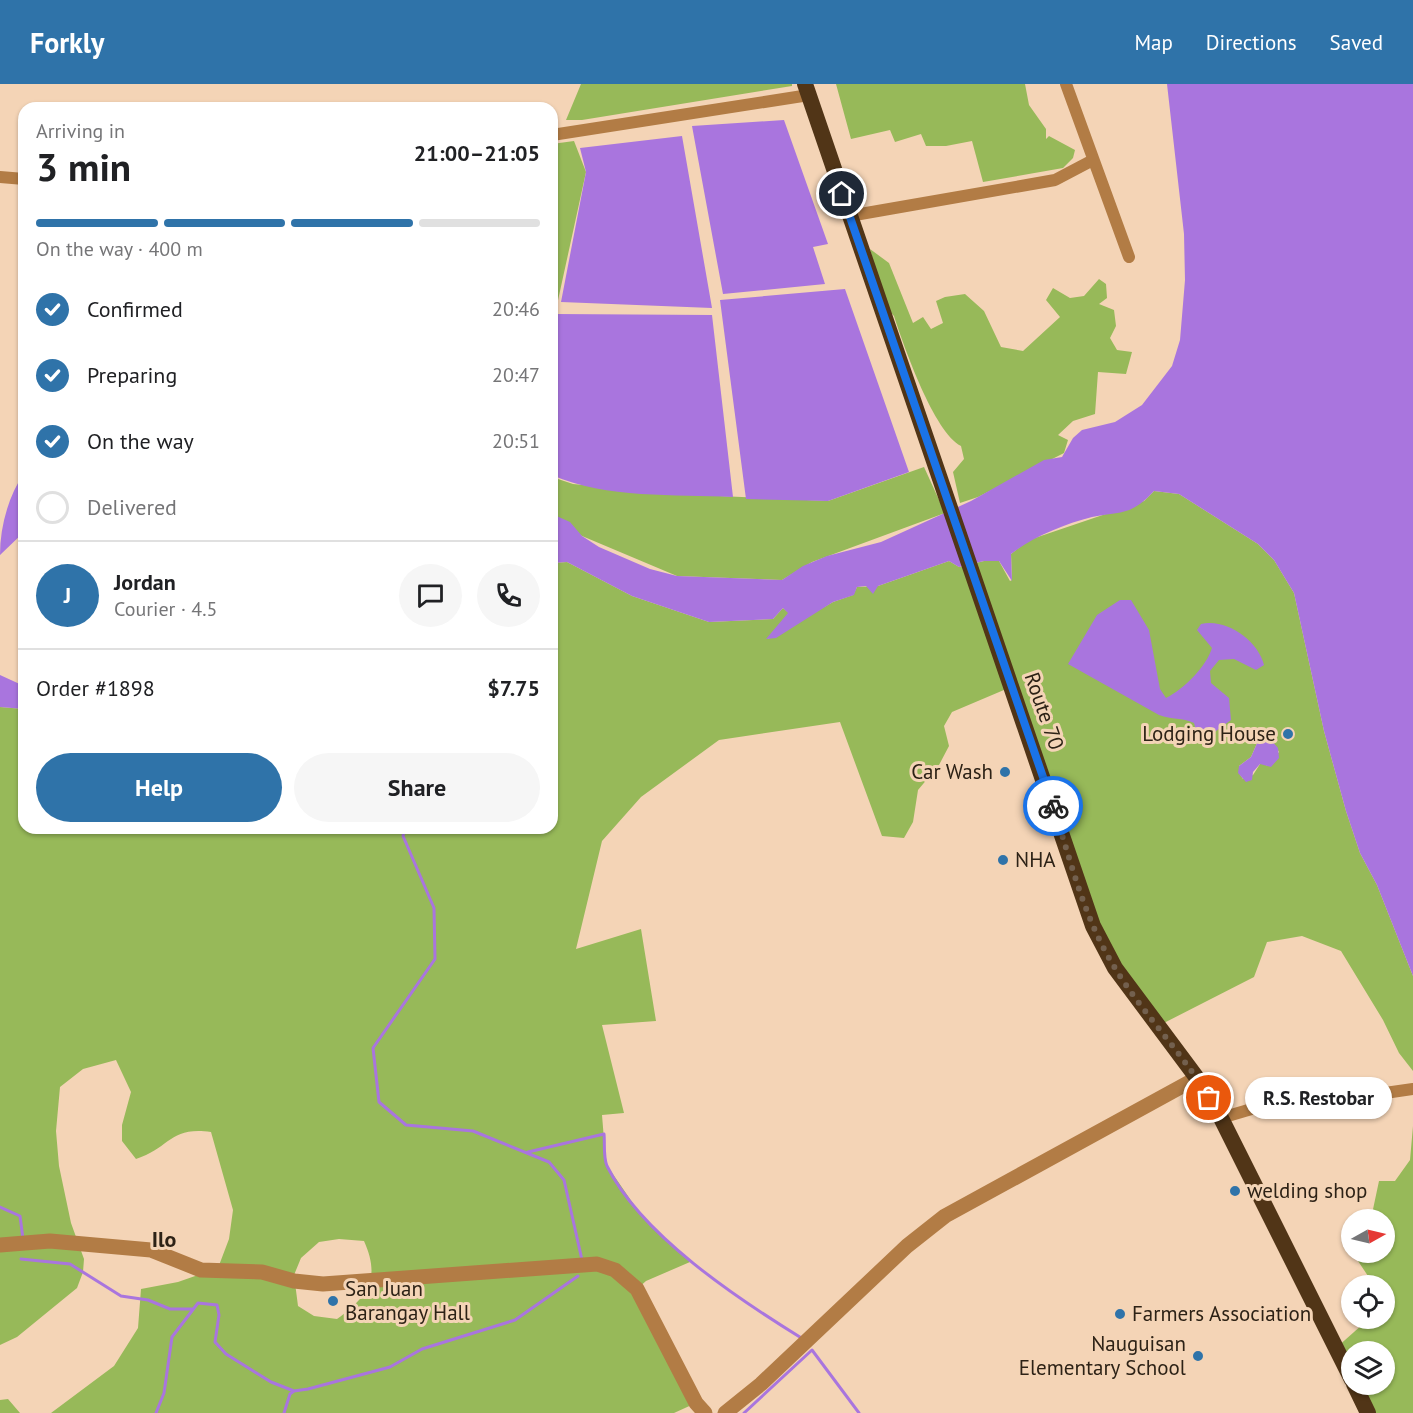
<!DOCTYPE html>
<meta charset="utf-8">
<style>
body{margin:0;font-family:"PT Sans",sans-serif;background:#f6f6f6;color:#202124;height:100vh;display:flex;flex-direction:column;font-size:22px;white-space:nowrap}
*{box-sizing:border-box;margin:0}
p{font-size:20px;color:#757577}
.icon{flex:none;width:33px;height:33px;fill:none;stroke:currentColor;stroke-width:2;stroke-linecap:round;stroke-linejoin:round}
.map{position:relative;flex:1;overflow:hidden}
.drawer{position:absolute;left:18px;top:18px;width:540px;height:732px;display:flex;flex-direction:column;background:#fff;border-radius:18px;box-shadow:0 2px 4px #0004}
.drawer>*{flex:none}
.needle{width:39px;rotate:82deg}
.controls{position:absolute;left:1341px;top:1125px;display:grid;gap:12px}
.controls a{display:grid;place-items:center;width:54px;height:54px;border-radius:50%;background:#fff;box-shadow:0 2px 4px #0004;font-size:30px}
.pin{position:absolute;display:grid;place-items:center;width:51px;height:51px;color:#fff;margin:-26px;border:3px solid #fff;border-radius:50%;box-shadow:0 2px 6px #0007}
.courier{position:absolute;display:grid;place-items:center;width:60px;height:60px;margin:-30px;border:4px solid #1a73e8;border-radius:50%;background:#fff;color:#222;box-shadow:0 2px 8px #0007}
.bubble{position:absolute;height:42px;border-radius:21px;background:#fff;box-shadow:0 2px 4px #0004;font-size:20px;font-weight:700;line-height:42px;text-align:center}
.head em{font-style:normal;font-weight:700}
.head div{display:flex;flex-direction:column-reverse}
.head{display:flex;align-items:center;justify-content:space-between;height:102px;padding:0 18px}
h1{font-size:39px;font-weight:700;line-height:45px}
.bar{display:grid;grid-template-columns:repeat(4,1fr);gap:9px 6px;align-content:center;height:72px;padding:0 18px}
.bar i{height:8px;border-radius:4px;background:#e0e0e0}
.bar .on{background:#2f73a9}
.bar p{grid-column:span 4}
.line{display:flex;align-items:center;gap:15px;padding:0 18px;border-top:2px solid #e0e0e0}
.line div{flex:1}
.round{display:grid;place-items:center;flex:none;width:63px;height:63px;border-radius:32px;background:#f6f6f6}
ol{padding:0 18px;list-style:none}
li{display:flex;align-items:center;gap:18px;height:66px}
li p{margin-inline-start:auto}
li .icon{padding:6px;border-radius:50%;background:#2f73a9;color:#fff;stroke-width:4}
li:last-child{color:#757577}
li i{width:33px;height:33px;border:3px solid #e0e0e0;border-radius:50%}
.action{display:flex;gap:12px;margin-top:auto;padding:12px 18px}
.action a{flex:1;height:69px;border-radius:36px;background:#2f73a9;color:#fff;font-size:24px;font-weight:700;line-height:69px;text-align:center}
.action a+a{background:#f6f6f6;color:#202124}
header{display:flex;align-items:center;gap:36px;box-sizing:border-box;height:84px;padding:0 30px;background:#2f73a9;color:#fff}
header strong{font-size:28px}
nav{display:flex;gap:33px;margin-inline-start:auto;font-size:21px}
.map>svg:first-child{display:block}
.green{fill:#97b959;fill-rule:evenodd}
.water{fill:#a975de}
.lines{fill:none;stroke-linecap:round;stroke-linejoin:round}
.stream{stroke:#a975de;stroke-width:3}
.minor{stroke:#b27c45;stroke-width:12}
.tertiary{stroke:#b27c45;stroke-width:15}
.trunk{stroke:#513517;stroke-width:16}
.done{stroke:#73604e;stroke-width:6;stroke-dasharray:0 10.8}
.route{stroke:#1a73e8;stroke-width:8}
.poi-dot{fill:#2f73a9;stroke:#f4d4b6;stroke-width:2}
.labels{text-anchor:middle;stroke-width:6;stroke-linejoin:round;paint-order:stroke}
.street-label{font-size:21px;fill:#2d2216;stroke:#f4d4b6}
.poi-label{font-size:21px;fill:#2d2216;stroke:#f4d4b6;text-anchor:start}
.neighbourhood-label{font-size:22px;font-weight:bold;fill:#2d2216;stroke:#f4d4b6}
</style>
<header>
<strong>Forkly</strong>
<nav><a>Map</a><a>Directions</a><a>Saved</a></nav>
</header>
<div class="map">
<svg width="1413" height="1329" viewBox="0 0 1413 1329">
<rect width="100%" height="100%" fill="#f4d4b6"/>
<path class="green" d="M 581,0 L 792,0 L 792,2 L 582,36 L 566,36 Z
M 836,0 L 1025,0 L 1029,21 L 1046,45 L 1046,55 L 1049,52 L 1075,66 L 1073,74 L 1063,84 L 983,98 L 972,57 L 946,62 L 926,62 L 921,50 L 895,58 L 890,46 L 851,55 Z
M 574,57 L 586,88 L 555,230 L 552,233 L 552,60 Z
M 870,165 L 889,179 L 913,239 L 923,233 L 931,245 L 943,239 L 936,217 L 945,213 L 965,210 L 984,227 L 1001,263 L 1023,267 L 1060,233 L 1046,216 L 1053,204 L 1070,214 L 1084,212 L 1099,195 L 1106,200 L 1107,214 L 1099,220 L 1114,226 L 1116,242 L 1110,254 L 1117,266 L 1132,268 L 1126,290 L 1098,288 L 1095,330 L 1073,337 L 1058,351 L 1068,356 L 1064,369 L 978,413 L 960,419 L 953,388 L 964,375 L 961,362 C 934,348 904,263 894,232 L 886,223 Z
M 924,383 L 945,429 L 812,478 L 782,496 L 677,492 L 582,452 L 552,434 L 552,393 L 573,400 L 675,410 L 828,417 Z
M 1154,407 L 1179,410 L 1258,460 L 1274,476 L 1294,509 L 1324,647 L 1346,727 L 1360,769 L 1377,801 L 1413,892 L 1413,987 L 1399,969 L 1383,936 L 1341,867 L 1302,852 L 1267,858 L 1254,893 L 1158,942 L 1115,884 L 1011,603 L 952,628 L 944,642 L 949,662 L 939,681 L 918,706 L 913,738 L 904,754 L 882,752 L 840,638 L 719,656 L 641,713 L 602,757 L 576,865 L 641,845 L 656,937 L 602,941 L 624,1029 L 602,1031 L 606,1080 L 643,1134 L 690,1178 L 646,1197 L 637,1205 L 696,1319 L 674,1329 L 51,1329 L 114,1282 L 138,1244 L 141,1205 L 178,1198 L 218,1184 L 229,1155 L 233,1126 L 211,1048 C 170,1042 170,1064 136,1075 L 122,1057 L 122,1041 L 131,1008 L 116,976 L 83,985 L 60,1003 L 56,1047 L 59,1082 L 71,1139 L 84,1175 L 83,1188 L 77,1204 L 17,1253 L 0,1261 L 0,623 L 24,625 L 24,744 L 552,744 L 552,479 L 567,478 L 632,512 L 709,538 L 773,535 L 783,524 L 789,529 L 768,555 L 833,518 L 853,511 L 857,503 L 878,502 L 949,477 L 959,483 L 984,477 L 999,477 L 1010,497 L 1012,496 L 1011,470 L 1029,456 L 1144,417 ZM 1264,651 L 1269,652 L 1279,668 L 1267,682 L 1265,679 L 1260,680 L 1253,691 L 1243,695 L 1239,689 L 1239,682 L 1251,673 L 1258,657 L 1263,658 ZM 339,1155 L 364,1157 C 381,1195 368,1212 337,1235 L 314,1232 L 298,1222 L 294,1191 L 301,1174 L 319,1158 Z
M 1413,1042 L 1413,1329 L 1368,1329 L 1354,1301 L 1384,1300 L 1384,1268 L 1352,1268 L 1351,1296 L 1336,1264 L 1363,1240 L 1365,1235 L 1384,1234 L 1384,1202 L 1370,1201 L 1370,1195 L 1352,1168 L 1384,1168 L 1384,1136 L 1359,1135 L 1372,1130 L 1379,1097 L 1395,1097 L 1410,1076 Z
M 8,1315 L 20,1329 L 0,1329 L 0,1316 Z"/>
<path class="water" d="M 1167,0 L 1413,0 L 1413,892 L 1377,801 L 1360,769 L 1346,727 L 1324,647 L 1294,509 L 1274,476 L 1258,460 L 1179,410 L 1154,407 C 1131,432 1122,427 1092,433 C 1064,440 1033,453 1011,470 L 1012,497 L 999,477 L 984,477 L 959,483 L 949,477 L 878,502 L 873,510 L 866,502 L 857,503 L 854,511 L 833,518 L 776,554 L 766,555 L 788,529 L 783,524 L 773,535 L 709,538 L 632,512 L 567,478 L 552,479 L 552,430 L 570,438 L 582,452 L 599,463 L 650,485 L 677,492 L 782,496 L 803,482 L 827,472 L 881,458 L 971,417 L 1044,376 L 1062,373 L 1073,354 L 1082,346 L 1115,338 L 1142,321 L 1172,282 L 1180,256 L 1185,196 L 1184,150 Z
M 784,36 L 828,160 L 813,163 L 825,200 L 723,210 L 692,42 Z
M 682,52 L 712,224 L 561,218 L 586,88 L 580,64 Z
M 845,205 L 909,388 L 828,417 L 746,415 L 720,216 Z
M 555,230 L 712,231 L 733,413 C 674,410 607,415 552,391 L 552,233 Z
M 24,389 L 24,448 L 0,471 C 0,443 8,413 24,389 Z
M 1120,516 L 1131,516 L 1149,546 L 1160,605 L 1166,614 C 1184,605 1206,583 1212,564 L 1197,546 L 1201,540 C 1226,534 1258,556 1264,581 L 1256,586 L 1234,575 L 1219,576 L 1210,587 L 1211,599 L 1229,614 L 1231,636 L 1205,655 L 1198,653 L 1194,639 C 1182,633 1172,636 1159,631 L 1068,580 L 1097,531 Z
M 0,591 L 24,602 L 24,625 L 0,623 Z
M 1266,650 L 1278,664 L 1279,674 L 1271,683 L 1260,680 L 1253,688 L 1252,696 L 1246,698 L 1238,689 L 1239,682 L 1251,673 L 1258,657 L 1263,658 Z"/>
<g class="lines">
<path class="stream" d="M 405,744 L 403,752 L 434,824 L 435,875 L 373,964 L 379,1018 L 406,1041 L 473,1047 L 549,1078 L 564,1096 L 582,1176
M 528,1068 L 604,1050 C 605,1059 603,1073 607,1082 C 641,1151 738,1215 803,1255
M 0,1123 L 20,1132 L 23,1155
M 21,1175 L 70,1180 L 121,1212 L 148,1216 L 170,1225 L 193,1225
M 156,1329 L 164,1309 L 172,1253 L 198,1219 L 217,1221 L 219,1231 L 215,1258 L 226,1270 L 271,1298 L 294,1307 L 308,1305 L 390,1283 L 422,1265 L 515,1236 L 578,1192
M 284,1329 L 290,1310 L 294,1307
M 744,1329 L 812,1266 L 859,1329"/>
<path class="minor" d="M 1066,0 L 1129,173
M 552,51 L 809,11
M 0,93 L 24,95
M 849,132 L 1055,96 L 1093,76
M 1221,1034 L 1310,1008 L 1346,1006 L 1385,1009 L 1413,1005"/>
<path class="tertiary" d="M 0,1161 L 50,1157 L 151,1166 L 201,1186 L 262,1188 L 294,1197 L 323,1200 L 597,1180 L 615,1186 L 637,1205 L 696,1319 L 705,1329
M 725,1329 L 761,1300 L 907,1162 L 945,1132 L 1197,994"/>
<path class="trunk" d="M 805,0 L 1093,842 L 1115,884 L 1197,994 L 1221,1034 L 1352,1296
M 1354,1300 L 1368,1329"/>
</g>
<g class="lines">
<path class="done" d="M 1053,722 C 1071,777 1084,835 1115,884 C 1143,930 1182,968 1209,1014"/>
<path class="route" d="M 842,110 L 1053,722"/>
</g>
<g class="poi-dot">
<circle cx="1288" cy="650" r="6"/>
<circle cx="1005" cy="688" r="6"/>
<circle cx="1003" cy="776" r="6"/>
<circle cx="1235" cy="1107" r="6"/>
<circle cx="333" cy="1217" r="6"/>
<circle cx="1120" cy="1230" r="6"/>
<circle cx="1198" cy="1272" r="6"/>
</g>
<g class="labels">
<g class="street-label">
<text transform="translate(1044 627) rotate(71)" y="7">Route 70</text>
</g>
<g class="poi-label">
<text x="1276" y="657" text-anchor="end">Lodging House</text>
<text x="993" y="695" text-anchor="end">Car Wash</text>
<text x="1015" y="783">NHA</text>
<text x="1247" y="1114">welding shop</text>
<text x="345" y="1212">San Juan<tspan x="345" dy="24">Barangay Hall</tspan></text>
<text x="1132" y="1237">Farmers Association</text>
<text x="1186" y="1267" text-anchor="end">Nauguisan<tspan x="1186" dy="24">Elementary School</tspan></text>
</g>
<g class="neighbourhood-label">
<text x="164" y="1163">Ilo</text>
</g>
</g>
</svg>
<div class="controls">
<a><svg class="needle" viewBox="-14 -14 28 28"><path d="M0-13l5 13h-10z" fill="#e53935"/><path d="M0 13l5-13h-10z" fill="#757577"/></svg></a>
<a><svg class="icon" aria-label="locate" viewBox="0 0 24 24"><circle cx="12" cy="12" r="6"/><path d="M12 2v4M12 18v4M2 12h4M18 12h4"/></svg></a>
<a><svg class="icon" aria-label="layers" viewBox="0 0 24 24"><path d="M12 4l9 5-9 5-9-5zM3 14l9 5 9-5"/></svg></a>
</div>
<div class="pin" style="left:1209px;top:1014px;background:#ea580c"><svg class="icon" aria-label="bag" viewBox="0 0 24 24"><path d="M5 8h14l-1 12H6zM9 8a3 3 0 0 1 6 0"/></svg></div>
<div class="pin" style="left:842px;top:110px;background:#1f2937"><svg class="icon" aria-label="home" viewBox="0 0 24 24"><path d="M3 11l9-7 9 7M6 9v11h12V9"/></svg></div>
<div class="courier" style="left:1053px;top:722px"><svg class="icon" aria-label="bike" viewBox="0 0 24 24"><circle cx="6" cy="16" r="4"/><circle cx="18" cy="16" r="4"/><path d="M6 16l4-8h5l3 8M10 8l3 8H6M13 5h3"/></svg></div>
<div class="bubble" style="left:1245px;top:993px;width:147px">R.S. Restobar</div>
<section class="drawer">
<div class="head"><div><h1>3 min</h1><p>Arriving in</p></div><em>21:00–21:05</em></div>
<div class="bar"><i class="on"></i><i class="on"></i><i class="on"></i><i></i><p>On the way · 400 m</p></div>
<ol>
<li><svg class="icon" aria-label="check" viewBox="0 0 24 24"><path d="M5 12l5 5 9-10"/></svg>Confirmed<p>20:46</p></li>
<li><svg class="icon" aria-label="check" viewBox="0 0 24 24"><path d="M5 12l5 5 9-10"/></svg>Preparing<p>20:47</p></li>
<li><svg class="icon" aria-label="check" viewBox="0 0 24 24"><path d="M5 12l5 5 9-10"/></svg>On the way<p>20:51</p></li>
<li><i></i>Delivered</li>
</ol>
<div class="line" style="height:108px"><b class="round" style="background:#2f73a9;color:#fff">J</b><div><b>Jordan</b><p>Courier · 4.5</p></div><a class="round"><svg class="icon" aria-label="chat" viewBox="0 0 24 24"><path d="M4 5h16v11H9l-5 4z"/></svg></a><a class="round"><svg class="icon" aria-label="phone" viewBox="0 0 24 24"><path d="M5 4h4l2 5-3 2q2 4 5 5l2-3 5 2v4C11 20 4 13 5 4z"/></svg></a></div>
<div class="line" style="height:78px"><div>Order #1898</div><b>$7.75</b></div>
<div class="action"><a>Help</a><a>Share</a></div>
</section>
</div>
